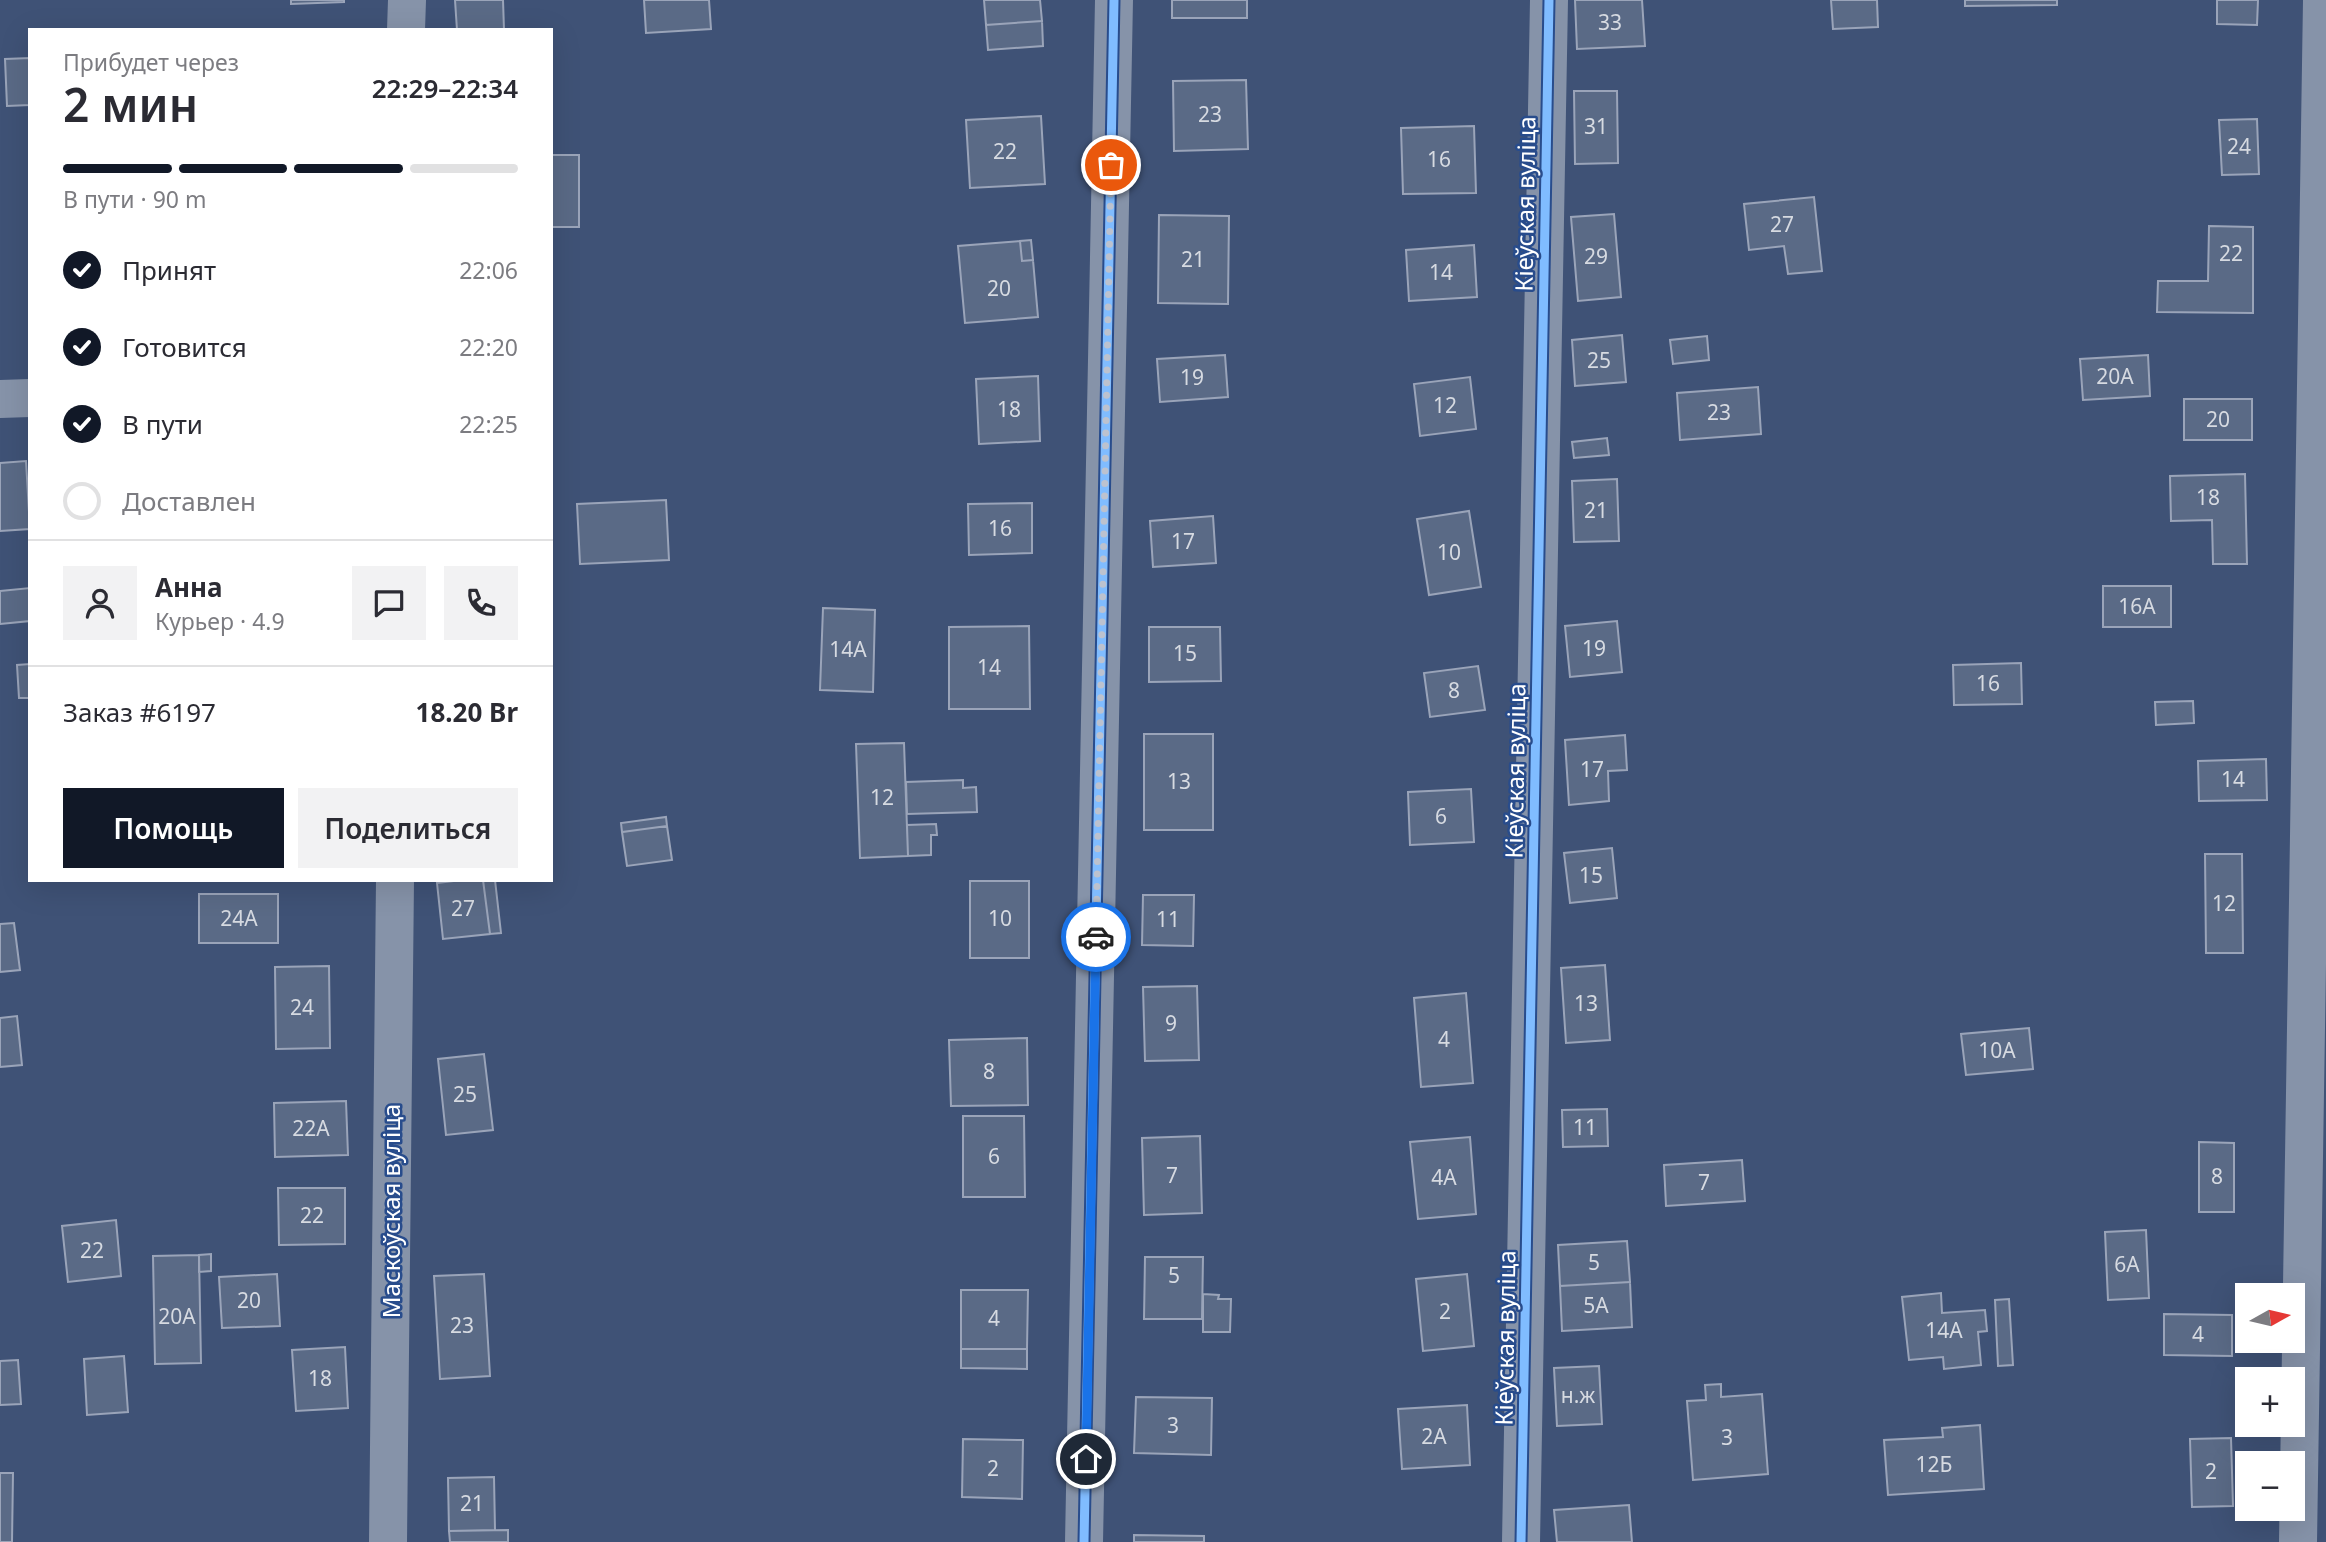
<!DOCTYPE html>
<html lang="ru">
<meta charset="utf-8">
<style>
body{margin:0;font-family:"Noto Sans",sans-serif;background:#f2f2f3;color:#2b2b33;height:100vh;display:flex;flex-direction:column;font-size:26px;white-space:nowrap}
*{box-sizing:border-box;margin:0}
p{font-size:23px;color:#7c7c81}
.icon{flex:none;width:38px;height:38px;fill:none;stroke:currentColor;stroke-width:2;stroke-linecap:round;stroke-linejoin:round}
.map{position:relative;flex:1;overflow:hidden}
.sheet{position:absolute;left:28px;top:28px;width:525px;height:854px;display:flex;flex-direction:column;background:#fff;border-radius:0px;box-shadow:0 7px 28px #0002}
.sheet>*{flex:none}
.needle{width:46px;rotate:82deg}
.buttons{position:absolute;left:2235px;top:1283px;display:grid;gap:14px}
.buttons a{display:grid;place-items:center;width:70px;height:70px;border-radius:0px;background:#fff;box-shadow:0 7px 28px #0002;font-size:35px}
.pin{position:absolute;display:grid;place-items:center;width:60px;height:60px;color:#fff;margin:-30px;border:4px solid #fff;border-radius:50%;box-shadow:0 2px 7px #0007}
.courier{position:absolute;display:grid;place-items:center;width:70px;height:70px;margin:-35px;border:5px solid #1a73e8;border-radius:50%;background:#fff;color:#222;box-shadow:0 2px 9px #0007}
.headline em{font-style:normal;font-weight:600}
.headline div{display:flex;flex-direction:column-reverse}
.headline{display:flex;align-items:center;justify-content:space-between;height:119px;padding:0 35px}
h1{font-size:46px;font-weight:600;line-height:52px}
.bar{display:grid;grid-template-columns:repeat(4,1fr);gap:10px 7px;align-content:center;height:84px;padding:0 35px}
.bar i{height:9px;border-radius:5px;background:#e1e1e2}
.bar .active{background:#111827}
.bar p{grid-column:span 4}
.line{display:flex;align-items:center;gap:18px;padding:0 35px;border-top:2px solid #e1e1e2}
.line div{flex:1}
.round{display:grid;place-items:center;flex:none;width:74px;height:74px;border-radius:0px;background:#f2f2f3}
ol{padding:0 35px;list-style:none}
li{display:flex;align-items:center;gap:21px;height:77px}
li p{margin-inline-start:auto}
li .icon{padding:7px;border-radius:50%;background:#111827;color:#fff;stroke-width:4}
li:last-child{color:#7c7c81}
li i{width:38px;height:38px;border:4px solid #e1e1e2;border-radius:50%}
.action{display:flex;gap:14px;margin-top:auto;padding:14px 35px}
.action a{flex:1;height:80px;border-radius:0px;background:#111827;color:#fff;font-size:28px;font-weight:600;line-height:80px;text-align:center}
.action a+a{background:#f2f2f3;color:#2b2b33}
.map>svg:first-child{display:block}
.building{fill:#5a6a86;stroke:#9aa4b9;stroke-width:2}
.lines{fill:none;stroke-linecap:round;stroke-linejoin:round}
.minor{stroke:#8693a9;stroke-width:38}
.cycleway-casing{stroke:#284c8c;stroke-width:13}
.cycleway{stroke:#80bcff;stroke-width:9}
.done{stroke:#bcc2cf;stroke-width:7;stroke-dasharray:0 12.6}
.route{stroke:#1a73e8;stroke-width:9}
.labels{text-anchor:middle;stroke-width:5;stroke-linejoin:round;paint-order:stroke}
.number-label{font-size:21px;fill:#d6dae1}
.street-label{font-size:24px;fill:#fff;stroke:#284c8c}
</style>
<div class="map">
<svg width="2326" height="1542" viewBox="0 0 2326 1542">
<rect width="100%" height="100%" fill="#3f5276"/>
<path class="building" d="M 291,0 L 344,0 L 344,2 L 291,4 Z
M 455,0 L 503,0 L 504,30 L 457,30 Z
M 644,0 L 709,0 L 711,29 L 646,33 Z
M 984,0 L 1040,0 L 1042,21 L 986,25 Z
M 1172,0 L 1247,0 L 1247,18 L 1172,18 Z
M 1575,0 L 1642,0 L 1645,46 L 1577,49 Z
M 1831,0 L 1877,0 L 1878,27 L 1833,29 Z
M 1965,0 L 2057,0 L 2057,5 L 1965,6 Z
M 2217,0 L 2258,0 L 2257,25 L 2217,24 Z
M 1042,21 L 1043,46 L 988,50 L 986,25 Z
M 30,58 L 30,105 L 7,106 L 5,59 Z
M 1246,80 L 1248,149 L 1174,151 L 1173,81 Z
M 1574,91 L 1617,91 L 1618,163 L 1575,164 Z
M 1041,116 L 1045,184 L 970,188 L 966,120 Z
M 2257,119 L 2259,174 L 2222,175 L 2219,120 Z
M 1474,126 L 1476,193 L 1403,194 L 1401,128 Z
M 551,155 L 579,155 L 579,227 L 551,227 Z
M 1814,197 L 1822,271 L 1788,274 L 1784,246 L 1749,250 L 1744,204 Z
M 1614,214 L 1621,297 L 1578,301 L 1571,217 Z
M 1159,215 L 1229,216 L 1228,304 L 1158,303 Z
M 2209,226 L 2253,227 L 2253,313 L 2157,312 L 2158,281 L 2208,281 Z
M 1031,240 L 1033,260 L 1022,261 L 1020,241 Z
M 1020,241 L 1022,261 L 1033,260 L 1038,317 L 965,323 L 958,246 Z
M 1474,245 L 1477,297 L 1409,301 L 1406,250 Z
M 1622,335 L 1626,382 L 1575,386 L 1572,340 Z
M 1707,336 L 1709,360 L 1673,364 L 1670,340 Z
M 1225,355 L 1228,397 L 1160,402 L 1157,359 Z
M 2148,355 L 2150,396 L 2083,400 L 2080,359 Z
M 1038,376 L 1040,441 L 979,444 L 976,379 Z
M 1470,377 L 1476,429 L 1420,436 L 1414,384 Z
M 1758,387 L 1761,434 L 1680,440 L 1677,393 Z
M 2184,399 L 2252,399 L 2252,440 L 2184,440 Z
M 1607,438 L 1609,455 L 1574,458 L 1572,442 Z
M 26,461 L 30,529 L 0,531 L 0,463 Z
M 2245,474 L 2247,564 L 2213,564 L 2212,520 L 2171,521 L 2170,476 Z
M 1617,479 L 1619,541 L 1574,542 L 1572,481 Z
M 666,500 L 669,560 L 580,564 L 577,504 Z
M 1032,503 L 1032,553 L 969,555 L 968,504 Z
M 1469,511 L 1481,587 L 1429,595 L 1417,519 Z
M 1213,516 L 1216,563 L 1153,567 L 1150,521 Z
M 2103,586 L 2171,586 L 2171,627 L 2103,627 Z
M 30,588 L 30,621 L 0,624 L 0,591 Z
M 823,608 L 875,610 L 873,692 L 820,690 Z
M 1617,621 L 1622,672 L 1570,677 L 1565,626 Z
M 1029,626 L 1030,709 L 949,709 L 949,627 Z
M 1149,627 L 1220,627 L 1221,681 L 1149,682 Z
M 2021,663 L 2022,704 L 1954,705 L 1953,665 Z
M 30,664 L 30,698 L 19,698 L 17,665 Z
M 1478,666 L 1485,710 L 1430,717 L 1424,673 Z
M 2193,701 L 2194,723 L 2156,725 L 2155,702 Z
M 1144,734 L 1213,734 L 1213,830 L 1144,830 Z
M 1625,735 L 1627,770 L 1608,771 L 1609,801 L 1569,805 L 1565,740 Z
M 904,743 L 908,856 L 860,858 L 856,744 Z
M 2266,759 L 2267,800 L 2199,801 L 2198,761 Z
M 963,780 L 963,788 L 976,787 L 977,812 L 907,814 L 906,782 Z
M 1471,789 L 1474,842 L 1410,845 L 1408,792 Z
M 666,817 L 667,826 L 622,832 L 621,823 Z
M 936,824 L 937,835 L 931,835 L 931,855 L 908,856 L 907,825 Z
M 667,826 L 672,860 L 627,866 L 622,832 Z
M 1612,848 L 1617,898 L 1570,903 L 1564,853 Z
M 2205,854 L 2242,854 L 2243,953 L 2206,953 Z
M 462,880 L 483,880 L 490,934 L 443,939 L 437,883 Z
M 483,880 L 495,880 L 501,933 L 490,934 Z
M 970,881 L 1029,881 L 1029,958 L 970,958 Z
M 199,894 L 278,894 L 278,943 L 199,943 Z
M 1143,895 L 1194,895 L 1193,946 L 1142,945 Z
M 14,923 L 20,970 L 0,972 L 0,924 Z
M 1605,965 L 1610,1040 L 1566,1043 L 1561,968 Z
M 329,966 L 330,1048 L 276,1049 L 275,967 Z
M 1197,986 L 1199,1060 L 1145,1061 L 1143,987 Z
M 1466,993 L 1473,1083 L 1421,1087 L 1414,998 Z
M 17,1016 L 22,1065 L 0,1067 L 0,1018 Z
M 2029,1028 L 2033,1069 L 1966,1075 L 1961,1034 Z
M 1027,1038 L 1028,1105 L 951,1106 L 949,1040 Z
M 484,1054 L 493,1130 L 446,1135 L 438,1059 Z
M 346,1101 L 348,1155 L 275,1157 L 274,1103 Z
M 1607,1109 L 1608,1146 L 1563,1147 L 1562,1110 Z
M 963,1116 L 1024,1116 L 1025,1197 L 963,1197 Z
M 1200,1136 L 1202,1213 L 1144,1215 L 1142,1138 Z
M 1470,1137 L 1476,1214 L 1418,1219 L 1410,1142 Z
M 2199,1142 L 2234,1143 L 2234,1212 L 2199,1212 Z
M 1742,1160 L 1745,1201 L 1666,1206 L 1664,1165 Z
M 278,1188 L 345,1188 L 345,1244 L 279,1245 Z
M 116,1220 L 121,1276 L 68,1282 L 62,1226 Z
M 2146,1230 L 2149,1298 L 2108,1300 L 2105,1232 Z
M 1627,1241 L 1630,1282 L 1560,1286 L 1558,1245 Z
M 211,1254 L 211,1271 L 199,1272 L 199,1255 Z
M 199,1255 L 201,1363 L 155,1364 L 153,1256 Z
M 1145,1257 L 1203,1257 L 1202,1319 L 1144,1319 Z
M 277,1274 L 280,1326 L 222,1328 L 219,1277 Z
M 484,1274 L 490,1376 L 440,1379 L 434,1276 Z
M 1467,1274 L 1474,1346 L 1423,1351 L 1416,1279 Z
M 1630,1282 L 1632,1327 L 1562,1331 L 1560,1286 Z
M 961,1290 L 1028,1290 L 1027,1349 L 961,1349 Z
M 1941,1293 L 1942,1313 L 1985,1310 L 1987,1331 L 1978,1332 L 1981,1365 L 1944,1369 L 1943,1357 L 1909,1360 L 1902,1297 Z
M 1203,1294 L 1219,1295 L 1218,1299 L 1231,1299 L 1230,1332 L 1203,1332 Z
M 2009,1299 L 2013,1365 L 1998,1366 L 1995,1300 Z
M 2164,1314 L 2232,1315 L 2232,1356 L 2164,1355 Z
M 345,1347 L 348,1408 L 296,1411 L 292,1350 Z
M 961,1349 L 1027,1349 L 1027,1369 L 961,1368 Z
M 124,1356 L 128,1412 L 87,1415 L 84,1359 Z
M 18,1360 L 21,1404 L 0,1405 L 0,1361 Z
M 1599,1366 L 1602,1424 L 1557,1426 L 1554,1368 Z
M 1721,1384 L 1721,1397 L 1762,1394 L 1768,1474 L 1693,1480 L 1687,1401 L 1706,1400 L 1705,1385 Z
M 1136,1397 L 1212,1398 L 1211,1455 L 1134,1453 Z
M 1467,1405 L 1470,1465 L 1402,1469 L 1398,1409 Z
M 1980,1425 L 1984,1489 L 1888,1495 L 1884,1440 L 1943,1437 L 1942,1428 Z
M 2231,1438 L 2233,1506 L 2192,1507 L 2190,1439 Z
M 963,1439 L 1023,1440 L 1022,1499 L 962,1497 Z
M 0,1473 L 13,1473 L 12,1542 L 0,1542 Z
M 494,1477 L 495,1530 L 449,1531 L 448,1478 Z
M 1629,1505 L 1632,1542 L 1557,1542 L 1554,1510 Z
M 508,1530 L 508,1542 L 450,1542 L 449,1531 Z
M 1134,1535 L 1204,1536 L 1204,1542 L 1134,1542 Z"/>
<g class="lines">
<path class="minor" d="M 406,30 L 407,0
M 0,399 L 30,398
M 388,1542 L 395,880
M 1084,1542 L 1114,0
M 1521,1542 L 1549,0
M 2298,1542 L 2322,0"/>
<defs>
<path id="cycleway" d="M 1084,1542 L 1114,0
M 1521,1542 L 1549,0"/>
</defs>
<use href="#cycleway" class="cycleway-casing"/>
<use href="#cycleway" class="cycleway"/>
</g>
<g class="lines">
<path class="done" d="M 1096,937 L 1111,165"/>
<path class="route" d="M 1086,1459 L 1096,937"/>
</g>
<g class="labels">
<g class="number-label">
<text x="1610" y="30">33</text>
<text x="1210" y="122">23</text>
<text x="1596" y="134">31</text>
<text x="2239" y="154">24</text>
<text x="1005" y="159">22</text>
<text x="1439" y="167">16</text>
<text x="1782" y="232">27</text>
<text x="2231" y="261">22</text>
<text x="1596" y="264">29</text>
<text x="1193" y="267">21</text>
<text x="1441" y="280">14</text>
<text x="999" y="296">20</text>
<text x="1599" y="368">25</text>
<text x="2115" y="384">20А</text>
<text x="1192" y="385">19</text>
<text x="1445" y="413">12</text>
<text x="1009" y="417">18</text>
<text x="1719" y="420">23</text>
<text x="2218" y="427">20</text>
<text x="2208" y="505">18</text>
<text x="1596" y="518">21</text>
<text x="1000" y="536">16</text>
<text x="1183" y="549">17</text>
<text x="1449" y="560">10</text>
<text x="2137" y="614">16А</text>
<text x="1594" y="656">19</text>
<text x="848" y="657">14А</text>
<text x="1185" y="661">15</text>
<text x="989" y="675">14</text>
<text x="1988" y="691">16</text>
<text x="1454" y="698">8</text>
<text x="1592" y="777">17</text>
<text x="2233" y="787">14</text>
<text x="1179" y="789">13</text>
<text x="882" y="805">12</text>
<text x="1441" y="824">6</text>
<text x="1591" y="883">15</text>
<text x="2224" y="911">12</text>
<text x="463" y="916">27</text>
<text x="239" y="926">24А</text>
<text x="1000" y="926">10</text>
<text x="1168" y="927">11</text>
<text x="1586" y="1011">13</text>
<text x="302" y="1015">24</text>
<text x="1171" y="1031">9</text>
<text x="1444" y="1047">4</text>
<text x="1997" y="1058">10А</text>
<text x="989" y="1079">8</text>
<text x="465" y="1102">25</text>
<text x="1585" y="1135">11</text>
<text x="311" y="1136">22А</text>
<text x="994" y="1164">6</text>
<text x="1172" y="1183">7</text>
<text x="2217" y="1184">8</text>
<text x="1444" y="1185">4А</text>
<text x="1704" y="1190">7</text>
<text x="312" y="1223">22</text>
<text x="92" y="1258">22</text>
<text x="1594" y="1270">5</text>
<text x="2127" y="1272">6А</text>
<text x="1174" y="1283">5</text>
<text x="249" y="1308">20</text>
<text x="1596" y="1313">5А</text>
<text x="1445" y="1319">2</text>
<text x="177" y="1324">20А</text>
<text x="994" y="1326">4</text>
<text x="462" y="1333">23</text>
<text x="1944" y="1338">14А</text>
<text x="2198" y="1342">4</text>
<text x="320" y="1386">18</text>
<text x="1578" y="1403">н.ж</text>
<text x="1173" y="1433">3</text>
<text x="1434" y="1444">2А</text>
<text x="1727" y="1445">3</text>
<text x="1934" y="1472">12Б</text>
<text x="993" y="1476">2</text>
<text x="2211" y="1479">2</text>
<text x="472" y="1511">21</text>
</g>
<g class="street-label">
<text transform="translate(1526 204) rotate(-89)" y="8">Кіеўская вуліца</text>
<text transform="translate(1516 771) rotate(-89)" y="8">Кіеўская вуліца</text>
<text transform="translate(392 1211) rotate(-90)" y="8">Маскоўская вуліца</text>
<text transform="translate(1506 1338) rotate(-89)" y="8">Кіеўская вуліца</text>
</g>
</g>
</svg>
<div class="buttons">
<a><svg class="needle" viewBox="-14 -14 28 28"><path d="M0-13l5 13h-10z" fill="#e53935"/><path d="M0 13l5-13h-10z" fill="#7c7c81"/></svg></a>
<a>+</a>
<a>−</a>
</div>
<div class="pin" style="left:1111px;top:165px;background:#ea580c"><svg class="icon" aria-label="bag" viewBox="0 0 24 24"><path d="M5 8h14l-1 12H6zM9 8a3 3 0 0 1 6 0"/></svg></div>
<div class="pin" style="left:1086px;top:1459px;background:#1f2937"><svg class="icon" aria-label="home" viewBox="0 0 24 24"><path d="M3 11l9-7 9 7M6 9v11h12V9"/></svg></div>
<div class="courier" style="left:1096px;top:937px"><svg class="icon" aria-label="car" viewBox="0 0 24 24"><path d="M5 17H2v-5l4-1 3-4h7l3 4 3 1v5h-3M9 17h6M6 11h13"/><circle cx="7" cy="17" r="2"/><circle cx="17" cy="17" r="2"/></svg></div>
<section class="sheet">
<div class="headline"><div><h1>2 мин</h1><p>Прибудет через</p></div><em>22:29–22:34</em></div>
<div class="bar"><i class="active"></i><i class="active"></i><i class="active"></i><i></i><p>В пути · 90 m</p></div>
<ol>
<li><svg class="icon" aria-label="check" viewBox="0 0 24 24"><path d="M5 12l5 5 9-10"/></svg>Принят<p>22:06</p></li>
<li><svg class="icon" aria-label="check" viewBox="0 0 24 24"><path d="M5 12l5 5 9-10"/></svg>Готовится<p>22:20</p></li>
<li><svg class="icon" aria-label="check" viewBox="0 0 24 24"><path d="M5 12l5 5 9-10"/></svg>В пути<p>22:25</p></li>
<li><i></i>Доставлен</li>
</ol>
<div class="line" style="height:126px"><a class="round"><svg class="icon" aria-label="person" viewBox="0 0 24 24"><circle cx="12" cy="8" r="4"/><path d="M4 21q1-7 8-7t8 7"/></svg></a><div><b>Анна</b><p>Курьер · 4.9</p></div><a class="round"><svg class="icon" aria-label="chat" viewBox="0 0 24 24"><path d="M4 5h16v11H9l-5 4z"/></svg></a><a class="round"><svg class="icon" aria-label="phone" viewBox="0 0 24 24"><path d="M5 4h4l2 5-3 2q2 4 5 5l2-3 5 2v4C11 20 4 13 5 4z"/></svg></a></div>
<div class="line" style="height:91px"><div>Заказ #6197</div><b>18.20 Br</b></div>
<div class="action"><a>Помощь</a><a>Поделиться</a></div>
</section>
</div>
